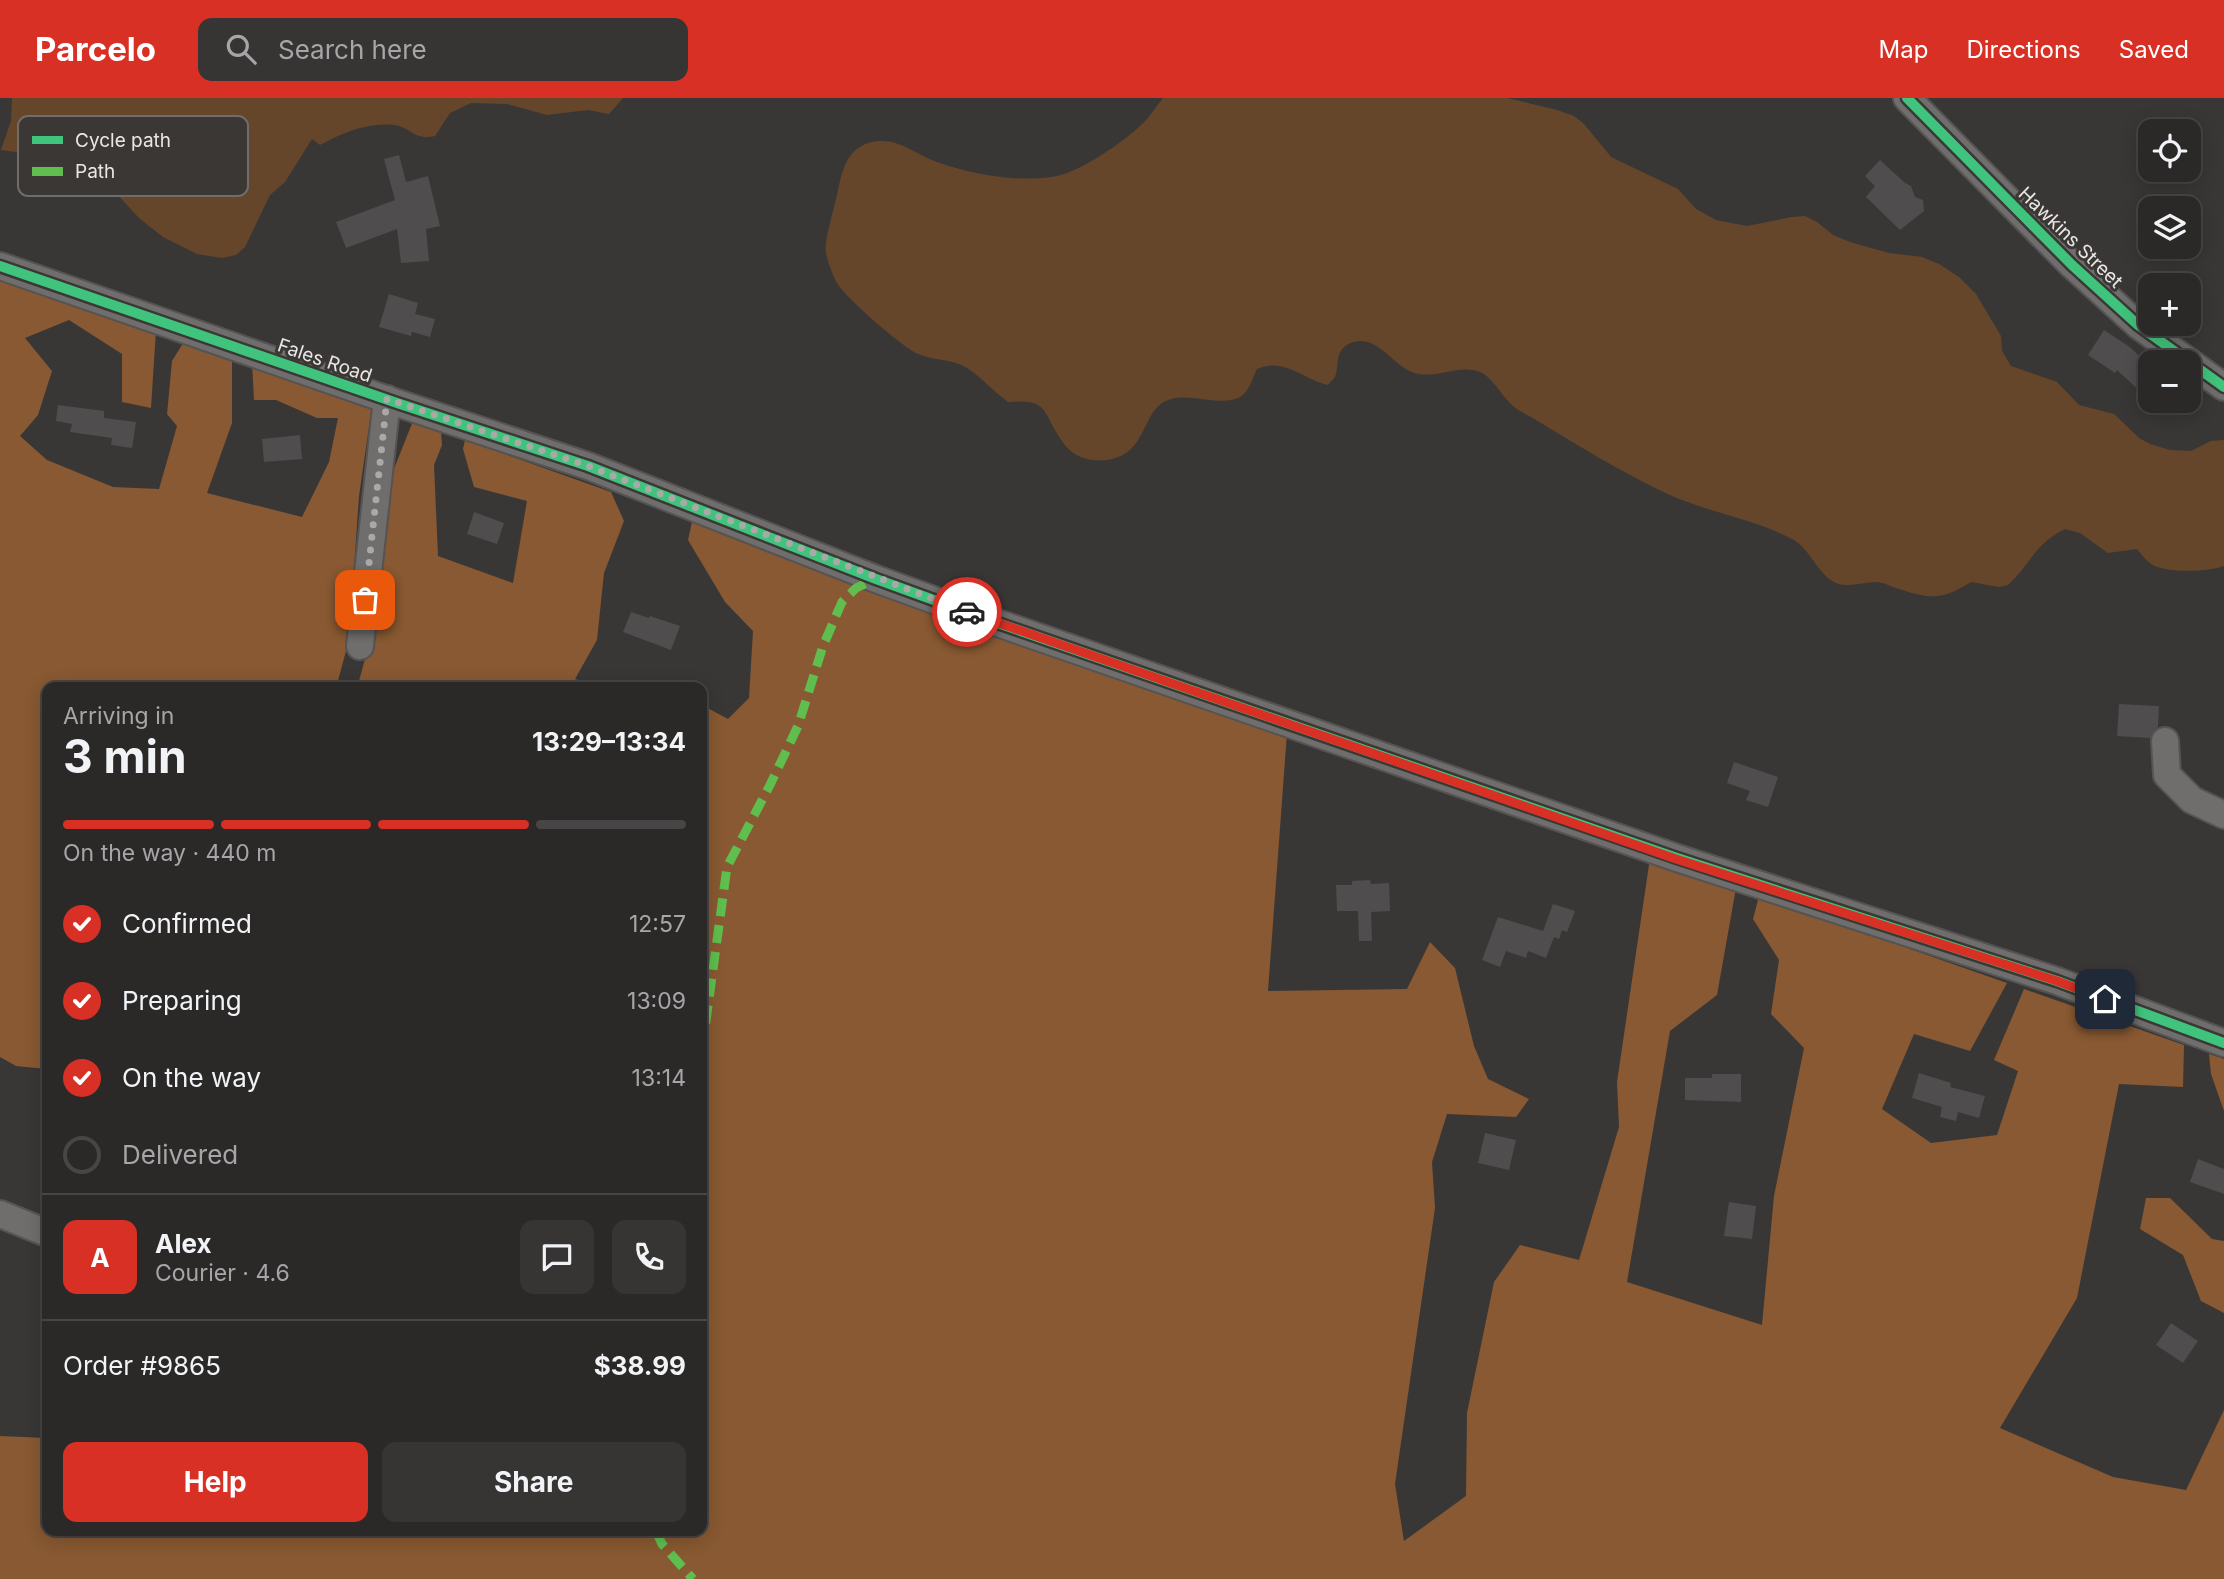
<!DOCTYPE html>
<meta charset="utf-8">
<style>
body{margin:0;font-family:Inter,sans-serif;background:#373534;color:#f1f3f6;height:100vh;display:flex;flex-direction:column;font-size:26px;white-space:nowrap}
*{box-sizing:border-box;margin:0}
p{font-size:23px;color:#a6a6a8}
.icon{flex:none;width:38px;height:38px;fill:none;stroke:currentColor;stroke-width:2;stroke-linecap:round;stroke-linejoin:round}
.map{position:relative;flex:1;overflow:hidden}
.panel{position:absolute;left:42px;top:584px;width:665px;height:854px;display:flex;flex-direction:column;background:#2b2928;border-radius:14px;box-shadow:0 4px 18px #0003,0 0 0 2px #474545}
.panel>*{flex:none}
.tools{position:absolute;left:2138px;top:21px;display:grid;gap:14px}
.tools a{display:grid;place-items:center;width:63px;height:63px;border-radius:14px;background:#2b2928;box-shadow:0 4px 18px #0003,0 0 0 2px #474545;font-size:35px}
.pin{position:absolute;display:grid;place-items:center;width:60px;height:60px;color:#fff;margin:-30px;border-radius:14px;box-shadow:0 4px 10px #0006}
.courier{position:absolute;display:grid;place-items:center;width:70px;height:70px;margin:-35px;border:5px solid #d93025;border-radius:50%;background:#fff;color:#222;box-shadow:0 2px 9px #0007}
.headline em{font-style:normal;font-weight:700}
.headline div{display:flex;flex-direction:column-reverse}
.headline{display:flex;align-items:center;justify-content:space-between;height:119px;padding:0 21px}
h1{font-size:46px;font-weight:700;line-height:52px}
.bar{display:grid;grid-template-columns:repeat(4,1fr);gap:10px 7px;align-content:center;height:84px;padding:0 21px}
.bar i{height:9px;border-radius:5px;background:#474545}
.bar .on{background:#d93025}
.bar p{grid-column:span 4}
.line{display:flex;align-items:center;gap:18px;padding:0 21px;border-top:2px solid #474545}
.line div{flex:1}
.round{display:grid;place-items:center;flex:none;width:74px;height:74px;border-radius:14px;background:#373534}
ol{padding:0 21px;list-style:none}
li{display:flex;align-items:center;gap:21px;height:77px}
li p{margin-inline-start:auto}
li .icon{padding:7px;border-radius:50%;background:#d93025;color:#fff;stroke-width:4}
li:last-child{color:#a6a6a8}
li i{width:38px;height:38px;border:4px solid #474545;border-radius:50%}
.cta{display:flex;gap:14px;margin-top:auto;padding:14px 21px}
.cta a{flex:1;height:80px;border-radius:14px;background:#d93025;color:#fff;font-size:28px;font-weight:700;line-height:80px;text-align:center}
.cta a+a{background:#373534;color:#f1f3f6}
header{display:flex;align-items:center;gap:42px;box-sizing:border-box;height:98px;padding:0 35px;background:#d93025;color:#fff}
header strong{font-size:33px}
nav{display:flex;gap:38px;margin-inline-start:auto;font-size:24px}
.search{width:490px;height:63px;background:#373534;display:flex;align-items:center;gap:18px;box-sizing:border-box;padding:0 24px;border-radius:14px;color:#a6a6a8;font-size:26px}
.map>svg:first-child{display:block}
.green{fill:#66462a}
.forest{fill:#885932}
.building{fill:#4f4d4d}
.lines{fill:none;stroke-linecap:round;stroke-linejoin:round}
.minor-casing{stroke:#555353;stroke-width:30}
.minor{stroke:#6f6e6d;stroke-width:26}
.quiet{stroke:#5fbe4e;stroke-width:9;stroke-dasharray:18 9;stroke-linecap:butt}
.cycleway-casing{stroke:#3a3735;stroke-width:15}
.cycleway{stroke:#40c37c;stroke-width:10}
.done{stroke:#aba9a8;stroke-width:7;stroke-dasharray:0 12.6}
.route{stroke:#d93025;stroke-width:9}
.labels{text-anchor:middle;stroke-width:6;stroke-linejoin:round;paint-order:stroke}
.street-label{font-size:19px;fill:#e9e7e6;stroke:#3a3735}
.key{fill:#3a3735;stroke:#6f6c6a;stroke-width:2}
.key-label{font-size:19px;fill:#e9e7e6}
</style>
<header>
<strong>Parcelo</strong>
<div class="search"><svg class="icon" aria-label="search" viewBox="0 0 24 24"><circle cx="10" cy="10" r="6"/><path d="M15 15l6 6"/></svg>Search here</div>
<nav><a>Map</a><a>Directions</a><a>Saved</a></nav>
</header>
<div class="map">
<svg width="2224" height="1481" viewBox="0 0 2224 1481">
<rect width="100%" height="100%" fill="#393736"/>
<path class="green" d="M 12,0 L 623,0 L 609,16 L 588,12 L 547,17 L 507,6 L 471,5 L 450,15 L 435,38 C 414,43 411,29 394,27 C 366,24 343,35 320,47 L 312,41 L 285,84 L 270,97 L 245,149 L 236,157 L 222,160 L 197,156 L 163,139 L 139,120 L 103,81 L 75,65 L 54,59 L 1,52 L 11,23 Z
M 1163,0 L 1507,0 L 1557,12 L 1574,18 L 1584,26 L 1611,59 L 1678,91 L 1696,111 L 1716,122 L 1747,128 L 1792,119 L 1805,118 L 1817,124 L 1833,137 L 1850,144 L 1889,155 L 1922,159 L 1939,166 L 1959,179 L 1976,196 L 2001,238 L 2002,253 L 2011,268 L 2057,284 L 2079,307 L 2114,316 L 2139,340 L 2150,346 L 2170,352 L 2191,353 L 2211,343 L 2224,342 L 2224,468 C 2209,474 2167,475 2153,467 C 2147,464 2141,456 2137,451 L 2108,455 L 2080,435 L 2065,431 C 2032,448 2032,465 2008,487 L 1999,489 L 1971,484 C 1940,503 1930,501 1896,490 C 1890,488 1883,484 1876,484 C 1864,484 1851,489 1839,486 C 1819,480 1812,453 1794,442 C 1755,421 1710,415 1670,397 C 1622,375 1576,346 1531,319 C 1524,315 1515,311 1509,304 C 1500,295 1492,279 1480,274 C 1459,265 1433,283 1412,274 C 1392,266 1377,237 1353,244 C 1333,251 1340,267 1335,279 C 1333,282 1330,284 1328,287 C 1302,281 1285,259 1257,271 C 1253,279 1249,294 1240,299 C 1221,309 1192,295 1171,301 C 1137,310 1152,367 1092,362 C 1079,360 1069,354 1062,343 C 1041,313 1050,301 1008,304 C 993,293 981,279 967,270 C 951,260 932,263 916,255 C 899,246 847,201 837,185 C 833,178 827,162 826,155 C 824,143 834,111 837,97 C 842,74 846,50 872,44 C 898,39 914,56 937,64 C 973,77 1019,85 1057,78 C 1082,73 1130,40 1147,21 C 1152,15 1157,7 1163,0 Z"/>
<path class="forest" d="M 0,177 L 156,232 L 151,310 L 122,304 L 122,256 L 69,222 L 25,240 L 52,273 L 38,317 L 20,338 L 47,362 L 113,389 L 159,391 L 177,328 L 167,316 L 172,263 L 185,242 L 232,258 L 232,325 L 207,395 L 302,419 L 329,364 L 338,320 L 317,320 L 276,302 L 254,302 L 252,265 L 372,308 L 359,398 L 349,542 L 336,590 L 47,590 L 47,971 L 16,968 L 0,959 Z
M 413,323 L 441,333 L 442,347 L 434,367 L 438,458 L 513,485 L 527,403 L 474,389 L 463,351 L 465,342 L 611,394 L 624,423 L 604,475 L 597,542 L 575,581 L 603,590 L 357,590 L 367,554 L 382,401 Z
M 692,424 L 1287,635 L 1268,893 L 1407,891 L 1430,844 L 1455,870 L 1474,948 L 1488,981 L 1529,1001 L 1516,1019 L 1447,1016 L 1432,1064 L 1435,1110 L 1395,1386 L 1404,1443 L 1466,1398 L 1467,1315 L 1494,1184 L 1520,1147 L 1579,1162 L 1619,1029 L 1617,984 L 1650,760 L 1736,790 L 1717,897 L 1670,933 L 1627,1184 L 1762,1227 L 1774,1098 L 1804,950 L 1771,916 L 1779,862 L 1753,821 L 1759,798 L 2007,885 L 1970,953 L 1914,936 L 1882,1011 L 1931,1045 L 1997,1037 L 2018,973 L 1994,962 L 2024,891 L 2184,947 L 2183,989 L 2119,986 L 2077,1200 L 2000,1330 L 2113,1379 L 2186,1392 L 2224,1312 L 2224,1481 L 0,1481 L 0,1338 L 47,1340 L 47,1433 L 702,1433 L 702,607 L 728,621 L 749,600 L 753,533 L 725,504 L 688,442 Z
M 2209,956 L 2224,961 L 2224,1013 L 2211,976 Z
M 2146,1100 L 2170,1100 L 2212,1141 L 2224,1143 L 2224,1215 L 2201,1203 L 2183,1157 L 2140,1131 Z"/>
<path class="building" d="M 399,57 L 406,84 L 428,78 L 440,128 L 426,131 L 429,163 L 401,165 L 397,131 L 346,150 L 336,124 L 395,102 L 384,61 Z
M 1880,62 L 1905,85 L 1911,88 L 1915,99 L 1923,102 L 1924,113 L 1900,132 L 1866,99 L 1875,88 L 1865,78 Z
M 389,196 L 418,205 L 415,216 L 435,221 L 430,239 L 412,234 L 411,238 L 379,229 Z
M 2104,232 L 2131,250 L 2151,270 L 2151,290 L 2144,297 L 2117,272 L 2115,275 L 2088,257 Z
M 58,307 L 104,313 L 104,320 L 136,324 L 132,350 L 111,347 L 112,340 L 70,334 L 72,326 L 56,323 Z
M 300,337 L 302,361 L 264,364 L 262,341 Z
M 474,414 L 504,425 L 497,446 L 467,436 Z
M 631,514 L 649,520 L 650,518 L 680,528 L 671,552 L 623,534 Z
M 2119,606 L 2159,608 L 2158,629 L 2150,640 L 2117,638 Z
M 1734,664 L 1778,679 L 1768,709 L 1746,702 L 1750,693 L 1727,685 Z
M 1370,782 L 1371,786 L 1389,785 L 1390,813 L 1371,814 L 1372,843 L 1359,843 L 1358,813 L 1337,813 L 1336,787 L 1352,787 L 1352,783 Z
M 1553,806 L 1575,813 L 1567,834 L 1562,832 L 1559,841 L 1554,839 L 1546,860 L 1528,853 L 1526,860 L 1506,853 L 1500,869 L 1482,862 L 1498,819 L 1543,833 Z
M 1919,975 L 1951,985 L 1950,989 L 1985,998 L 1979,1020 L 1958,1014 L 1956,1023 L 1940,1019 L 1942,1009 L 1912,1000 Z
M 1712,976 L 1741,976 L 1741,1004 L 1685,1002 L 1685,980 L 1712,980 Z
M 1485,1035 L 1516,1042 L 1509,1072 L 1478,1065 Z
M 2198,1061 L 2224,1071 L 2224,1096 L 2190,1084 Z
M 1729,1104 L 1756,1108 L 1752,1141 L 1724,1138 Z
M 2171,1225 L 2198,1243 L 2183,1265 L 2156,1247 Z"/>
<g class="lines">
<defs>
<path id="minor" d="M 1907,0 L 2072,167 L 2138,227 L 2224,289
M 0,168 L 397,305 L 588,368 L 876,481 L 986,521 L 1677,760 L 2057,883 L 2224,945
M 360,548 L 387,301
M 2165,643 L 2167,677 L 2192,702 L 2224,717
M 0,1116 L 47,1135"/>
</defs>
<use href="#minor" class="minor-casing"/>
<use href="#minor" class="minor"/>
<path class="quiet" d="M 702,952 L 727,769 L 770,687 L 798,628 L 823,548 L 842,504 L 856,490 L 876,481
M 656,1433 L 662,1446 L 693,1481"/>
<defs>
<path id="cycleway" d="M 1907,0 L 2072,167 L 2138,227 L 2224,289
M 0,168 L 397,305 L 588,368 L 876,481 L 986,521 L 1677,760 L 2057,883 L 2224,945"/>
</defs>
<use href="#cycleway" class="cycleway-casing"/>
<use href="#cycleway" class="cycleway"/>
</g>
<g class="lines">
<path class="done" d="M 365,502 L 387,301 L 588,368 L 967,514"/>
<path class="route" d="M 967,514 L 1676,761 L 2057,883 L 2105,901"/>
</g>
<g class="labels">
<g class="street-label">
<text transform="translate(2071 139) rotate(44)" y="7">Hawkins Street</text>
<text transform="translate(325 262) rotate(19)" y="7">Fales Road</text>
</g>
</g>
<rect x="18" y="18" width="230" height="80" rx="10" class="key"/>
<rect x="32" y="38" width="31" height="8" fill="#40c37c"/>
<rect x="32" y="69" width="31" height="9" fill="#5fbe4e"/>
<g class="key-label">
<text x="75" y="49">Cycle path</text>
<text x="75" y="80">Path</text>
</g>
</svg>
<div class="tools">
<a><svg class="icon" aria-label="locate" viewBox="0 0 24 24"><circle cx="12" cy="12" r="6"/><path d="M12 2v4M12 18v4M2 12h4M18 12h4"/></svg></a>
<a><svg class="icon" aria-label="layers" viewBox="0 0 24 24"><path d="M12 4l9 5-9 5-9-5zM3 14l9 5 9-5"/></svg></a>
<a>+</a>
<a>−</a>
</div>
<div class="pin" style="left:365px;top:502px;background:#ea580c"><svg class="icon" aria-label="bag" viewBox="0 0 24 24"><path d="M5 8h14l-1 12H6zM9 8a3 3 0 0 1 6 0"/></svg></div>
<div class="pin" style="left:2105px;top:901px;background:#1f2937"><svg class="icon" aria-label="home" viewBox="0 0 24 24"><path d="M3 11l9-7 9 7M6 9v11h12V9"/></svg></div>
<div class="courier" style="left:967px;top:514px"><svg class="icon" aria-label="car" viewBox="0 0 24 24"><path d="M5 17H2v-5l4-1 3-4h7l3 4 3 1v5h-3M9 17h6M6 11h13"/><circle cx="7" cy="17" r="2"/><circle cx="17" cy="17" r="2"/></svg></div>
<section class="panel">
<div class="headline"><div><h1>3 min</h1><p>Arriving in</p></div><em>13:29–13:34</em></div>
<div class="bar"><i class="on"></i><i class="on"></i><i class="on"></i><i></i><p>On the way · 440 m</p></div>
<ol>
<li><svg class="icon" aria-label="check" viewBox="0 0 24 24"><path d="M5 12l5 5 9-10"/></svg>Confirmed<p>12:57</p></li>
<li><svg class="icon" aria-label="check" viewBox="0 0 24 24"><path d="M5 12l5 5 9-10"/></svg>Preparing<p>13:09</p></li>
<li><svg class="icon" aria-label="check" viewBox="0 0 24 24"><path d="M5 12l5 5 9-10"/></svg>On the way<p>13:14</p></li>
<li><i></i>Delivered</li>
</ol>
<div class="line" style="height:126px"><b class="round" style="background:#d93025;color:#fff">A</b><div><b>Alex</b><p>Courier · 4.6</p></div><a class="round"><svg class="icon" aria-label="chat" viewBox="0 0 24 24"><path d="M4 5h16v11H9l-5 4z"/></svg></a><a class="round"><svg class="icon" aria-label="phone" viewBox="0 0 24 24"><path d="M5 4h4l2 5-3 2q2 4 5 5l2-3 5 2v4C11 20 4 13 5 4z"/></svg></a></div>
<div class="line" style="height:91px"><div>Order #9865</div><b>$38.99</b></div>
<div class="cta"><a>Help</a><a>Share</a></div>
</section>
</div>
